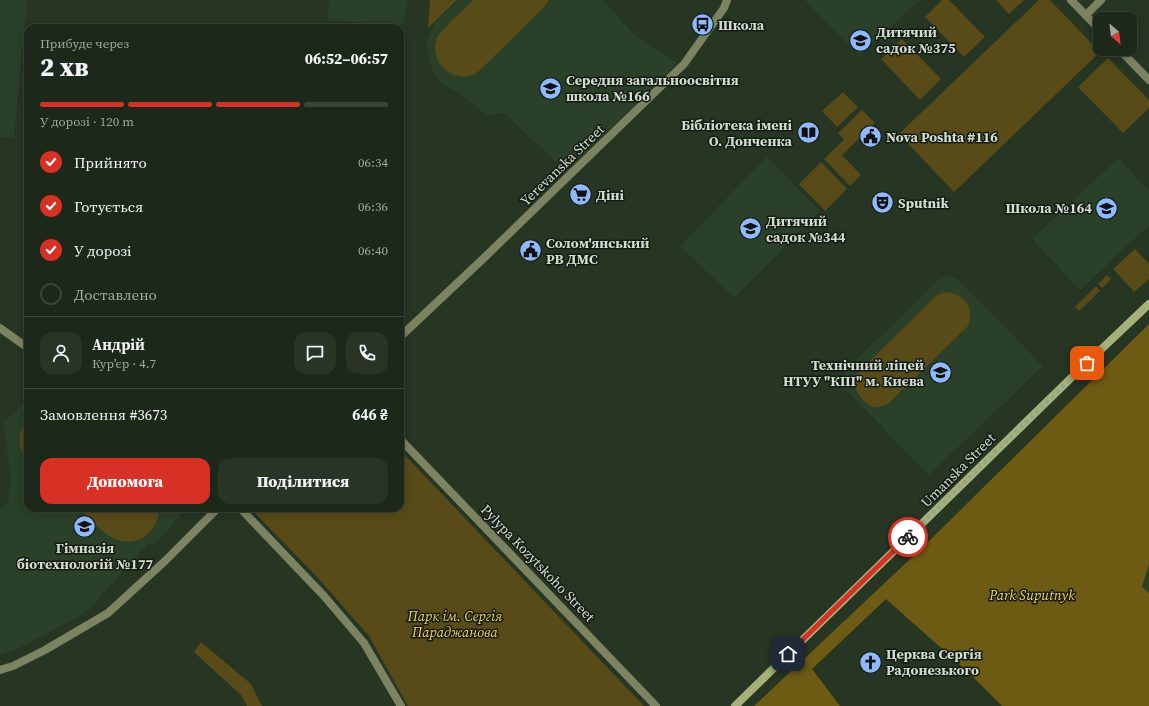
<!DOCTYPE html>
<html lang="uk">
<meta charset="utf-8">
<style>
body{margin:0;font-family:"Source Serif 4",serif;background:#293427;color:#f1f3f6;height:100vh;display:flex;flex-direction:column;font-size:15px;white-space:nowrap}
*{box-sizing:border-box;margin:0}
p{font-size:13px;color:#a0a6a2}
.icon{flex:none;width:22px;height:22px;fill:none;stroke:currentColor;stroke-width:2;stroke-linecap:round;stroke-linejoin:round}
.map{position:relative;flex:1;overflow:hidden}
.details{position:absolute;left:24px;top:24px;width:380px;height:488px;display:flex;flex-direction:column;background:#1c281a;border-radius:12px;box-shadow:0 2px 10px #0003,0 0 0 1px #3a4439}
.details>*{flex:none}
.needle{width:26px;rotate:152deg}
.fabs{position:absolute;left:1093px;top:12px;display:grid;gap:8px}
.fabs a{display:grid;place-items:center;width:44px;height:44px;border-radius:8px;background:#1c281a;box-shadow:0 2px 10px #0003,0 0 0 1px #3a4439;font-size:20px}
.pin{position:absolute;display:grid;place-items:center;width:34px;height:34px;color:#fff;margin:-17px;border-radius:8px;box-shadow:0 2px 6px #0006}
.courier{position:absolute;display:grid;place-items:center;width:40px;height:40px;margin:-20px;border:3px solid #d93025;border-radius:50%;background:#fff;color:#222;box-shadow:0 1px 5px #0007}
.overview em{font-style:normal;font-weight:800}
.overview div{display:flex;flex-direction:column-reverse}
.overview{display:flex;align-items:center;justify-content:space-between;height:68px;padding:0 16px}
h1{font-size:26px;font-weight:800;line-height:30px}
.bar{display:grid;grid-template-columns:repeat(4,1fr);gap:6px 4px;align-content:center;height:48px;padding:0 16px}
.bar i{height:5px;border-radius:3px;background:#3a4439}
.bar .on{background:#d93025}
.bar p{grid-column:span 4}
.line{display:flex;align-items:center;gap:10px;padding:0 16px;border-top:1px solid #3a4439}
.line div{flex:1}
.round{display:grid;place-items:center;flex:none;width:42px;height:42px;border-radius:12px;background:#293427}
ol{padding:0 16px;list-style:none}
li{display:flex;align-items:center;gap:12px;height:44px}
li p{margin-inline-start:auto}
li .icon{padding:4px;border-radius:50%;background:#d93025;color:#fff;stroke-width:4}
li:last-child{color:#a0a6a2}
li i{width:22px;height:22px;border:2px solid #3a4439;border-radius:50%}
.action{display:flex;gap:8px;margin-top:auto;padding:8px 16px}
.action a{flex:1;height:46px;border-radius:12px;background:#d93025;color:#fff;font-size:16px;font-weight:800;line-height:46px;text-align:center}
.action a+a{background:#293427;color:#f1f3f6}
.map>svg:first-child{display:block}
.built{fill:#2b4028}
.green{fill:#594b18}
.forest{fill:#6d5b13}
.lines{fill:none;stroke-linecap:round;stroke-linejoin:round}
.street{stroke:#7c8361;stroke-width:8}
.secondary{stroke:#a6b17a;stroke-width:8}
.done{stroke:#96a293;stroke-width:4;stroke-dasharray:0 7.2}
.route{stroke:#d93025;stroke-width:5}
.labels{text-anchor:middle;stroke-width:3;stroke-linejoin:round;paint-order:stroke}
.poi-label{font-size:14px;font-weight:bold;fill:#d2dcd0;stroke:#141b13;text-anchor:start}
.street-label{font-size:14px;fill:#d2dcd0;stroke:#141b13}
.park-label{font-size:14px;font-style:italic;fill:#f3d25a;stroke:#141b13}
</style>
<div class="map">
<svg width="1149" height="706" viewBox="0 0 1149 706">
<rect width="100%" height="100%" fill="#263623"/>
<path class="built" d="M 0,0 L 27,0 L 14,137 L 0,137 Z
M 329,0 L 407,0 L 404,24 L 327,21 Z
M 459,0 L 602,0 L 636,36 L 678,63 L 566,172 L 504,113 L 488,116 L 457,92 L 442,84 L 432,69 L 426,43 L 435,22 Z
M 805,0 L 920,0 L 859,56 Z
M 767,157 L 820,211 L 734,298 L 680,246 Z
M 1118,158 L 1149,190 L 1149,225 L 1080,290 L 1032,239 Z
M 951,276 L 958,279 L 1043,366 L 929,475 L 842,386 L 842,378 L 847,369 L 937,281 L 945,277 Z
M 28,400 L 28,508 L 187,508 L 153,546 L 149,543 L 91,607 L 80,616 L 19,648 L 0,655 L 0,509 L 8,504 L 11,477 L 3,422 Z
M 1149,564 L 1149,593 L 1142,587 Z"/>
<path class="green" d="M 430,0 L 457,0 L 428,28 Z
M 473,0 L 549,0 L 545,6 L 483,67 C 480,70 477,73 473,75 C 451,83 428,61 437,38 C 443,27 464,10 473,0 Z
M 942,0 L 949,0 L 985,37 L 964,57 L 925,17 Z
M 996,0 L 1024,0 L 1009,14 Z
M 1039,0 L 1050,0 L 1100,52 L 954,192 L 899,134 Z
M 902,39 L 941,79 L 920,100 L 881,59 Z
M 1108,58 L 1149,100 L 1149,108 L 1123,133 L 1078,87 Z
M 843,92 L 858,107 L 837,127 L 822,111 Z
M 862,110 L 875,123 L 842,155 L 861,175 L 850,186 L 824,159 L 844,140 L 838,133 Z
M 821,162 L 847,189 L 825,211 L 799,184 Z
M 1135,249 L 1149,264 L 1149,279 L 1134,292 L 1113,269 Z
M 1107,275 L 1111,279 L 1102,288 L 1098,284 Z
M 1096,286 L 1100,291 L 1079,311 L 1075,307 Z
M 945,292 C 964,293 975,308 968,326 L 888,404 C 883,406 877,408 872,407 C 864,404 856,392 855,384 C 855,381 856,377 857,374 L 936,296 Z
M 28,419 L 28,461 C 17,450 17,431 28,419 Z
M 400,450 L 644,706 L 408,706 L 369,636 L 319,579 L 250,508 L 400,508 Z
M 79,508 L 159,508 C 159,518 156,526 149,533 C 139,543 123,544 111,537 C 102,532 87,516 79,508 Z
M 201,642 L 251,684 L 262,706 L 247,706 L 241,695 L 194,652 Z"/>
<path class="forest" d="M 1149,324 L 1149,564 L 1142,587 L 1149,593 L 1149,706 L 1002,706 L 967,671 L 886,599 L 812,669 L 840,706 L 754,706 L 925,545 Z"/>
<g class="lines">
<path class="street" d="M 1071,0 L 1100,30
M 1086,15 L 1101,0
M 1119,49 L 1149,80
M 0,328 L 28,348
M 400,337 L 486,256 L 684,64 L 724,8 L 727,0
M 400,439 L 656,706
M 240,508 L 324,596 L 364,643 L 401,706
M 0,670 L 13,666 L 45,650 L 108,613 L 165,561 L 218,508"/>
<path class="secondary" d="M 735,706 L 1070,379 L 1149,304"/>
</g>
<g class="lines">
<path class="done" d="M 908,537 L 1087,363"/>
<path class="route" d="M 788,654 L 908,537"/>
</g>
<defs>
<symbol id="bus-disc" viewBox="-11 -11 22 22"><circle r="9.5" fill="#8eb9fc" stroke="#141b13"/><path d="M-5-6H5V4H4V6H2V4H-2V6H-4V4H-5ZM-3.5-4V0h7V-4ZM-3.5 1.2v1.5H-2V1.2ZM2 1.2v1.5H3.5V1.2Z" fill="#111"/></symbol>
<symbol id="school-disc" viewBox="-11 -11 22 22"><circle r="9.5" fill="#8eb9fc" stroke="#141b13"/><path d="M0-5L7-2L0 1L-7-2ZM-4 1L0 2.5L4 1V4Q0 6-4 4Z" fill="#111"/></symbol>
<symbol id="library-disc" viewBox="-11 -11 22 22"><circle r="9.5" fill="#8eb9fc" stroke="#141b13"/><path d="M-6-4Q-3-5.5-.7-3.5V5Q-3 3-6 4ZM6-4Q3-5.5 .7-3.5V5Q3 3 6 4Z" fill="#111"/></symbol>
<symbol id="civic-disc" viewBox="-11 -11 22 22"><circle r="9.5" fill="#8eb9fc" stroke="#141b13"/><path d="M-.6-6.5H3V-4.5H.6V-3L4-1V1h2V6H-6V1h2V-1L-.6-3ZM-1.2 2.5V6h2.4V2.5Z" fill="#111"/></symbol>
<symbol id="supermarket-disc" viewBox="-11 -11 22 22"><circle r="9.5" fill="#8eb9fc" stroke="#141b13"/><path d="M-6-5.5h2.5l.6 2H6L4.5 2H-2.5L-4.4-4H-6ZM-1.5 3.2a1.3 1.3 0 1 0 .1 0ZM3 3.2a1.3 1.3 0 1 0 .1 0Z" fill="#111"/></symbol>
<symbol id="theatre-disc" viewBox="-11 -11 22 22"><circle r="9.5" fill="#8eb9fc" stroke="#141b13"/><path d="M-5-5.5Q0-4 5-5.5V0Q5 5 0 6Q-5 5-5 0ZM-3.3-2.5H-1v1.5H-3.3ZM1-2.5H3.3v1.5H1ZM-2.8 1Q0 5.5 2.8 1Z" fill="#111"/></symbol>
<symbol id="church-disc" viewBox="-11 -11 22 22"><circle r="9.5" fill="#8eb9fc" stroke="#141b13"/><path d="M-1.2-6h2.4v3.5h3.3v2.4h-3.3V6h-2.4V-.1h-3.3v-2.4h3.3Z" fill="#111"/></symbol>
</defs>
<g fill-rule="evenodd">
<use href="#bus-disc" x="690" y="12" width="25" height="25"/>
<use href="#school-disc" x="848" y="28" width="25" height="25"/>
<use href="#school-disc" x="538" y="76" width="25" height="25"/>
<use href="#library-disc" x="796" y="120" width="25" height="25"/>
<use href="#civic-disc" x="858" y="124" width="25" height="25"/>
<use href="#supermarket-disc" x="568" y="182" width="25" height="25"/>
<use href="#theatre-disc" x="870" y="190" width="25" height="25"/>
<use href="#school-disc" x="1094" y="196" width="25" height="25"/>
<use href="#school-disc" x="738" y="216" width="25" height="25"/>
<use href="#civic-disc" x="518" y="238" width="25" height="25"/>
<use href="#school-disc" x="928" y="360" width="25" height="25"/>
<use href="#school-disc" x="72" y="514" width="25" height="25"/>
<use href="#church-disc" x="858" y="650" width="25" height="25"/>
</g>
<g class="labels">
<g class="poi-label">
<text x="718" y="30">Школа</text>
<text x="876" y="37">Дитячий<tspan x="876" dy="16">садок №375</tspan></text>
<text x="566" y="85">Середня загальноосвітня<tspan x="566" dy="16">школа №166</tspan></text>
<text x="792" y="130" text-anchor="end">Бібліотека імені<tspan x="792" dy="16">О. Донченка</tspan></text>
<text x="886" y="142">Nova Poshta #116</text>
<text x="596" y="200">Діні</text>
<text x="898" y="208">Sputnik</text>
<text x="1092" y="213" text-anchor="end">Школа №164</text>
<text x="766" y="226">Дитячий<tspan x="766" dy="16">садок №344</tspan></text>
<text x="546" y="248">Солом'янський<tspan x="546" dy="16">РВ ДМС</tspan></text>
<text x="924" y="370" text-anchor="end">Технічний ліцей<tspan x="924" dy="16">НТУУ "КПІ" м. Києва</tspan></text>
<text x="85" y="553" text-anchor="middle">Гімназія<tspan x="85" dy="16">біотехнологій №177</tspan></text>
<text x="886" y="659">Церква Сергія<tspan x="886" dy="16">Радонезького</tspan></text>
</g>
<g class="street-label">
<text transform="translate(562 165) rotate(-44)" y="5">Yerevanska Street</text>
<text transform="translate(958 470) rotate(-45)" y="5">Umanska Street</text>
<text transform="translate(538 563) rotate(46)" y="5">Pylypa Kozytskoho Street</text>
</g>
<g class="park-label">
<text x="1032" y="600">Park Suputnyk</text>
<text x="455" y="621">Парк ім. Сергія<tspan x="455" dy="16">Параджанова</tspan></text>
</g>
</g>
</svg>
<div class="fabs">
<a><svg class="needle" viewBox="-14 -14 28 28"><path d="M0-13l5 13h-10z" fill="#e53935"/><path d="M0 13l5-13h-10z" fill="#a0a6a2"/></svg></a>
</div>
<div class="pin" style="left:1087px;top:363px;background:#ea580c"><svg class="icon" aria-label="bag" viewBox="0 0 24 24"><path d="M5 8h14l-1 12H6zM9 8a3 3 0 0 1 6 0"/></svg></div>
<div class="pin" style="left:788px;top:654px;background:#1f2937"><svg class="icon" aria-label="home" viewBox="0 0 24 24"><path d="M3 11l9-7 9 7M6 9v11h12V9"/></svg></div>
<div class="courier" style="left:908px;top:537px"><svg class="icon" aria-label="bike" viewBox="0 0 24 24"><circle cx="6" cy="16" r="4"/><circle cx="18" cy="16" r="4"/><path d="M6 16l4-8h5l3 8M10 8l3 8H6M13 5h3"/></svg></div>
<section class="details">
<div class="overview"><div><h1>2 хв</h1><p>Прибуде через</p></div><em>06:52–06:57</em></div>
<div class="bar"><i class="on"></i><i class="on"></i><i class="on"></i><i></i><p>У дорозі · 120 m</p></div>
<ol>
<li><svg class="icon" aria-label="check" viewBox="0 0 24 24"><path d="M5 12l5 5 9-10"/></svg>Прийнято<p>06:34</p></li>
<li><svg class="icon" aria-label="check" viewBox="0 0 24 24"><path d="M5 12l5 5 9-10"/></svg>Готується<p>06:36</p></li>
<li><svg class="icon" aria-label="check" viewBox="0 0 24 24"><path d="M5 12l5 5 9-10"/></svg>У дорозі<p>06:40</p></li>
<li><i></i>Доставлено</li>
</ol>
<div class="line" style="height:72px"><a class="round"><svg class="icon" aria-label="person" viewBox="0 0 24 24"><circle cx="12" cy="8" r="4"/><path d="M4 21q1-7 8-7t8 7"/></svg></a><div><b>Андрій</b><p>Кур’єр · 4.7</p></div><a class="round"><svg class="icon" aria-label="chat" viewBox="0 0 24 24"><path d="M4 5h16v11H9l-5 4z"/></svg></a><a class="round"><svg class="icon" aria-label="phone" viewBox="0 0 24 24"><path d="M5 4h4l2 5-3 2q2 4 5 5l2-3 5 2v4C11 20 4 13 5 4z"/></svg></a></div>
<div class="line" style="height:52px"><div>Замовлення #3673</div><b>646 ₴</b></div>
<div class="action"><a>Допомога</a><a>Поділитися</a></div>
</section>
</div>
